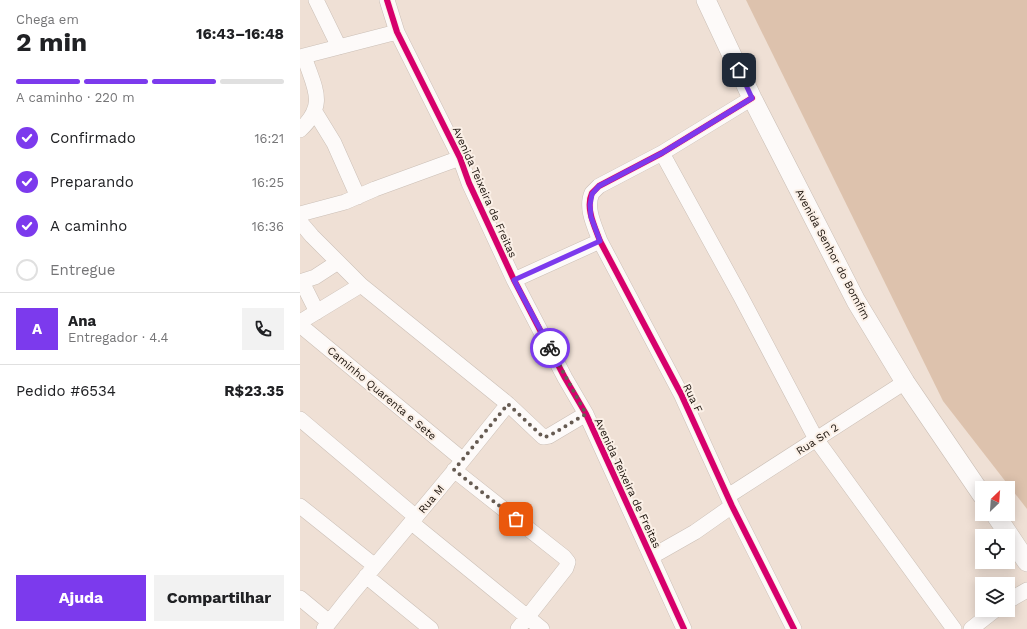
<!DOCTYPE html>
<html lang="pt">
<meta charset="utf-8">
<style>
body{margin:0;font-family:"Work Sans",sans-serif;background:#f2f2f2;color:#202124;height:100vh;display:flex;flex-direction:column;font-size:15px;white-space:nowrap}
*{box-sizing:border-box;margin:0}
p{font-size:13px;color:#757577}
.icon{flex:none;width:22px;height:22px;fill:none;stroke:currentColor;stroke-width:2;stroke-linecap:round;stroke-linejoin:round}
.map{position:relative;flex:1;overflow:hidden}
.panel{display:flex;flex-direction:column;background:#fff;width:300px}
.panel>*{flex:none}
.needle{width:26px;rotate:25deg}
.tools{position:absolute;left:675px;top:481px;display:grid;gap:8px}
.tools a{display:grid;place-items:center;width:40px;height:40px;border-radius:0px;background:#fff;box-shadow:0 2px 10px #0003;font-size:20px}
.pin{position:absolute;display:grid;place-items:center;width:34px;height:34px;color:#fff;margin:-17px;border-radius:8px;box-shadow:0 2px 6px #0006}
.courier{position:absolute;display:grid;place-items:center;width:40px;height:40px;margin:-20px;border:3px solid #7c3aed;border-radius:50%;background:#fff;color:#222;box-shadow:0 1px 5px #0007}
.headline em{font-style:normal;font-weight:700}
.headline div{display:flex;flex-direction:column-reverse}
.headline{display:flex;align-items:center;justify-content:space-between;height:68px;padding:0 16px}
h1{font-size:26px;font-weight:700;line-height:30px}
.bar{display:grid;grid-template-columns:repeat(4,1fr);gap:6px 4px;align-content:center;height:48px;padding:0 16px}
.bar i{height:5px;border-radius:3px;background:#e0e0e0}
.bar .selected{background:#7c3aed}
.bar p{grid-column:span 4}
.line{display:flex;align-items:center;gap:10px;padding:0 16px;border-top:1px solid #e0e0e0}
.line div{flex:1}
.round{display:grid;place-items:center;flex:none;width:42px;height:42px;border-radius:0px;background:#f2f2f2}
ol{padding:0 16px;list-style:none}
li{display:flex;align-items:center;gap:12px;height:44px}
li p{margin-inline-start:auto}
li .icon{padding:4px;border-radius:50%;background:#7c3aed;color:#fff;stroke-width:4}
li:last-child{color:#757577}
li i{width:22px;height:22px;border:2px solid #e0e0e0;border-radius:50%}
.action{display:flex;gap:8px;margin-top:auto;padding:8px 16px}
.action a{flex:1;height:46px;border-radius:0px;background:#7c3aed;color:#fff;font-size:16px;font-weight:700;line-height:46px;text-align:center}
.action a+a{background:#f2f2f2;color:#202124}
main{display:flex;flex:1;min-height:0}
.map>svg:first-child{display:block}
.green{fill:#ddc2ad}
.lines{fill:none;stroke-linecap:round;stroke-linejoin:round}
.minor-casing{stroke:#cbbfb6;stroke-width:16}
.tertiary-casing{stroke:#cbbfb6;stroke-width:20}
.minor{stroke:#fdfaf9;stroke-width:15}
.tertiary{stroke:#fdfaf9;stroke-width:19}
.cycleway-casing{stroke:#fbf0e7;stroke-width:8}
.cycleway{stroke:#d6006c;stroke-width:6}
.done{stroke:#665b52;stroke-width:4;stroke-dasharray:0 7.2}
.route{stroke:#7c3aed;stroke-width:5}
.labels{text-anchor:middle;stroke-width:4;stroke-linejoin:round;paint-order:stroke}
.street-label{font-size:11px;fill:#1c130c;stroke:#fbf0e7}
</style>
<main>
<section class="panel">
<div class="headline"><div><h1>2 min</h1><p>Chega em</p></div><em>16:43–16:48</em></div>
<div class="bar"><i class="selected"></i><i class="selected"></i><i class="selected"></i><i></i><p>A caminho · 220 m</p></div>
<ol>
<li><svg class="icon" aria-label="check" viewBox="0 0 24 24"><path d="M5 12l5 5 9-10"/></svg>Confirmado<p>16:21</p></li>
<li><svg class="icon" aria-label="check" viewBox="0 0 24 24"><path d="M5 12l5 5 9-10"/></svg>Preparando<p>16:25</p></li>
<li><svg class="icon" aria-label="check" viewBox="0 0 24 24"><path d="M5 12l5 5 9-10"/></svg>A caminho<p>16:36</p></li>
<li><i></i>Entregue</li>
</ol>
<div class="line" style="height:72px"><b class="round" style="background:#7c3aed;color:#fff">A</b><div><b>Ana</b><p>Entregador · 4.4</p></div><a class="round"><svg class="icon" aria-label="phone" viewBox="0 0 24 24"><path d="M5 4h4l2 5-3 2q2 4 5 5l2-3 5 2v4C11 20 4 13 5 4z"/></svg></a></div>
<div class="line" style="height:52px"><div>Pedido #6534</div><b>R$23.35</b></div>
<div class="action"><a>Ajuda</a><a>Compartilhar</a></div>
</section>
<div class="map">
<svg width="727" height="629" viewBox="0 0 727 629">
<rect width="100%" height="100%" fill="#efe0d5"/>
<path class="green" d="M 446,0 L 727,0 L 727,509 L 643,401 Z"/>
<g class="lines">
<defs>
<path id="minor" d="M 16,0 L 39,47
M 87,0 L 97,32 L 160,158 L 169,183 L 214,280 L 265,378 L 286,414 L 384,629
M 0,57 L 97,32
M 452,98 L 362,153 L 299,186 C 297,188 294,191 292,193 C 285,208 295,227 300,241 L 381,394 L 432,506 L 494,629
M 15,112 L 34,143 L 58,197
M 0,130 C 28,104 14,88 4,56
M 362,153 L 441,297 L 516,439 L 654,629
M 0,214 L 45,202 L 75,189 L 160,158
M 0,222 L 12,236 L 61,285 L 208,404 L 243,437 L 249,436 L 286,414
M 214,280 L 300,241
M 0,282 L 15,277 L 38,262
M 2,282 L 17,312
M 0,322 L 61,285
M 0,325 L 163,460
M 0,419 L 116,517
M 154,470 L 264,557 L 268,562 L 266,568 L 218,629
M 428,496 L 605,382
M 0,506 L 75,566
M 112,523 L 242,629
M 351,557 L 395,532 L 432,506
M 66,576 L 131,629
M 0,598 L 29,622
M 708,601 L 727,590
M 24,629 L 50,596 L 163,460 L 208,404
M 671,629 L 695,610"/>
<path id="tertiary" d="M 406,0 L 452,98 L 556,301 L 605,382 L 682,495
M 695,514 L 727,562"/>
</defs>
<use href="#minor" class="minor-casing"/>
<use href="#tertiary" class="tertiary-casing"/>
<use href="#minor" class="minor"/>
<use href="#tertiary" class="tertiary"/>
<defs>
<path id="cycleway" d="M 87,0 L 97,32 L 160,158 L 169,183 L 214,280 L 265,378 L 286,414 L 384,629
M 452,98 L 362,153 L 299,186 C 297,188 294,191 292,193 C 285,208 295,227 300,241 L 381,394 L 432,506 L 494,629"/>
</defs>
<use href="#cycleway" class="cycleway-casing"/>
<use href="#cycleway" class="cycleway"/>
</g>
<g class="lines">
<path class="done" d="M 216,519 L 154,470 L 208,404 L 243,437 L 249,436 L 286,414 L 250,348"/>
<path class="route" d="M 250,348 L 214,280 L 300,241 L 291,217 L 290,205 L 292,194 L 299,186 L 362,153 L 452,98 L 439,70"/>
</g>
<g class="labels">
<g class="street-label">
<text transform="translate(185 192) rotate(66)" y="4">Avenida Teixeira de Freitas</text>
<text transform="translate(533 254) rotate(62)" y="4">Avenida Senhor do Bomfim</text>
<text transform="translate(82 393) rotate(40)" y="4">Caminho Quarenta e Sete</text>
<text transform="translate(393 398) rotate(64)" y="4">Rua F</text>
<text transform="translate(517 439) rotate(-33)" y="4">Rua Sn 2</text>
<text transform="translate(328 483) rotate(65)" y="4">Avenida Teixeira de Freitas</text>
<text transform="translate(131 499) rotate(-50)" y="4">Rua M</text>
</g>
</g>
</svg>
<div class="tools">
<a><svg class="needle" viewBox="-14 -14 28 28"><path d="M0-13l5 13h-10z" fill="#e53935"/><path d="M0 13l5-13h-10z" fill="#757577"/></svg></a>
<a><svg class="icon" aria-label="locate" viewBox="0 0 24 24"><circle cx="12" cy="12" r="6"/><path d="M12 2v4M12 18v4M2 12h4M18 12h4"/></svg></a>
<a><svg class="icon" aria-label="layers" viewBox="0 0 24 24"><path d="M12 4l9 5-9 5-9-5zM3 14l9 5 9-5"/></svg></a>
</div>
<div class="pin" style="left:216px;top:519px;background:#ea580c"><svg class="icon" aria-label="bag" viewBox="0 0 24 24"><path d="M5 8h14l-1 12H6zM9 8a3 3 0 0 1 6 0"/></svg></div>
<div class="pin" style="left:439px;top:70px;background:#1f2937"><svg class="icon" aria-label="home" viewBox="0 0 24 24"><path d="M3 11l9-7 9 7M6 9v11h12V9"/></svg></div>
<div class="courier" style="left:250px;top:348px"><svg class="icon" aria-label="bike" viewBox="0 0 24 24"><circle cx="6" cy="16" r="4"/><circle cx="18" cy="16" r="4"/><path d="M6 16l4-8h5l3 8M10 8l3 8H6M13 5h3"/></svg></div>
</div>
</main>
